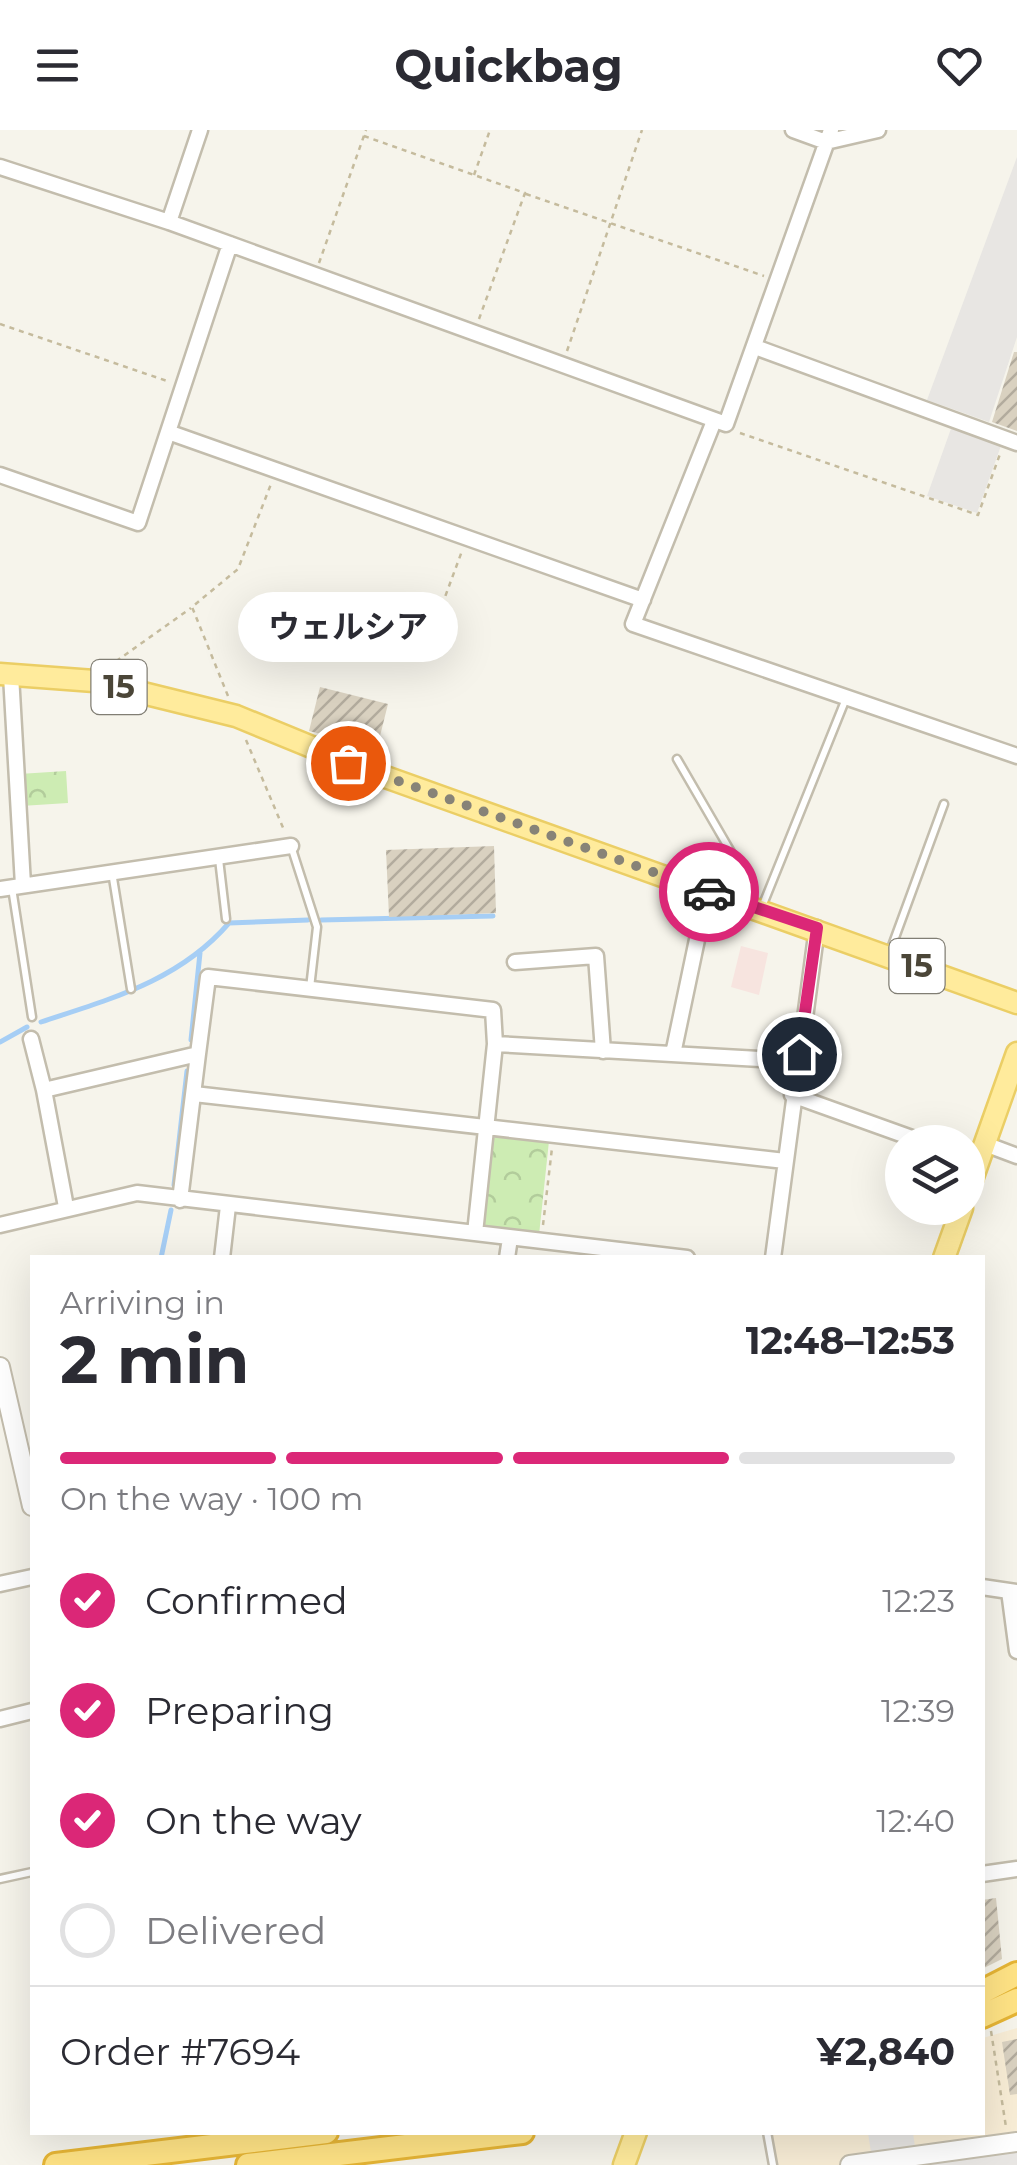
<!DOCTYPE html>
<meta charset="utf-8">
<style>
body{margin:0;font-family:Montserrat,"Noto Sans JP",sans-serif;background:#f2f2f3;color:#2b2b33;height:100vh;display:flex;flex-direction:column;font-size:38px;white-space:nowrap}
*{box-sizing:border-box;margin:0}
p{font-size:32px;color:#7c7c81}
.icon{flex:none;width:55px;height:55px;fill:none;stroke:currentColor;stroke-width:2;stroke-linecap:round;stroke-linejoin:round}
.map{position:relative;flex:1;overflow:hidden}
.panel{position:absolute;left:30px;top:1125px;width:955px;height:880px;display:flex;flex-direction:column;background:#fff;border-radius:0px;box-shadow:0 10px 40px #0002}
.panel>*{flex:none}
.controls{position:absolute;left:885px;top:995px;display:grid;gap:20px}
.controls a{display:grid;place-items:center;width:100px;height:100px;border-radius:50%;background:#fff;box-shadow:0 10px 40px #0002;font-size:50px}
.pin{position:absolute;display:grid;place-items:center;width:85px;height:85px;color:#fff;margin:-42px;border:5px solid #fff;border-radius:50%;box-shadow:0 2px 10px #0007}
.courier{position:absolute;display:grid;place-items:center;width:100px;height:100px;margin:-50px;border:8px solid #db2777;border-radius:50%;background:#fff;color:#222;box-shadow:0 2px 12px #0007}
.bubble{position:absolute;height:70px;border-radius:35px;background:#fff;box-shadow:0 10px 40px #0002;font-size:32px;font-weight:700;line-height:70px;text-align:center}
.headline em{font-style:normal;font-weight:700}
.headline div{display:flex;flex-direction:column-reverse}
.headline{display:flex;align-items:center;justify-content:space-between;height:170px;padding:0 30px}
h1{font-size:65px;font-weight:700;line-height:75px}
.bar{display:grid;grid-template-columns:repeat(4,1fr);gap:15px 10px;align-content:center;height:120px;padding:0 30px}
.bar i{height:12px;border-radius:8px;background:#e1e1e2}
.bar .active{background:#db2777}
.bar p{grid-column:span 4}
.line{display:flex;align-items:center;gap:25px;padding:0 30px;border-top:2px solid #e1e1e2}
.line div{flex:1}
ol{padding:0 30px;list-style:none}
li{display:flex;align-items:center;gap:30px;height:110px}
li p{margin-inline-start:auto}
li .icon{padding:10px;border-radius:50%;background:#db2777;color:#fff;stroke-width:4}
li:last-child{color:#7c7c81}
li i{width:55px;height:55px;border:5px solid #e1e1e2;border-radius:50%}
header{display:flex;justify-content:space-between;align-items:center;height:130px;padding:0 30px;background:#fff;font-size:45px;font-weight:700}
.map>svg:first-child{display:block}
.commercial{fill:#f8edd6}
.medical{fill:#f7e4df}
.park{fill:url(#park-crowns)}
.parking{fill:#e8e6e3}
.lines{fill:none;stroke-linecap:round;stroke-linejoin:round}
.stream{stroke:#a6cef5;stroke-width:5}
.building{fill:url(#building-hatch)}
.service-casing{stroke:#c3bdad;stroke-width:11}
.minor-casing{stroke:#c3bdad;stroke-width:19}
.tertiary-casing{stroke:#c3bdad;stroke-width:22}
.primary-casing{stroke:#ebce65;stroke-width:25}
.trunk-casing{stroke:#e6b535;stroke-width:28}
.path{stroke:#c5bb9d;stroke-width:2.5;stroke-dasharray:5 5;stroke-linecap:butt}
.service{stroke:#fff;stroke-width:6}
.minor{stroke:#fff;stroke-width:14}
.tertiary{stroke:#fff;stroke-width:18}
.primary{stroke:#ffeb9c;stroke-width:20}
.trunk{stroke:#ffe385;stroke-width:22}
.done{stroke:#878377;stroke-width:10;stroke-dasharray:0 18}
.route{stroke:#db2777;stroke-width:12}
.labels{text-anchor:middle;stroke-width:10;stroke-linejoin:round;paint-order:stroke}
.shield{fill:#fff;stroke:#817e74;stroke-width:2.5}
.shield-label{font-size:32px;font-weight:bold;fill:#4b4638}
</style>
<header><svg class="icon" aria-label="menu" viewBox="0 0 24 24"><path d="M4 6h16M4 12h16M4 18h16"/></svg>Quickbag<svg class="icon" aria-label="heart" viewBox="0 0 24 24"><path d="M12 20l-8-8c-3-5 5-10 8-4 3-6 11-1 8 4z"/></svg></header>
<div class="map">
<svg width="1017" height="2035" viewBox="0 0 1017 2035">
<defs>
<pattern id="park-crowns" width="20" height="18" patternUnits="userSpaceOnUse" patternTransform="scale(2.5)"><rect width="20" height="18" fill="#cdecb3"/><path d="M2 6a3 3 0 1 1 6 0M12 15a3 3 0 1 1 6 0" fill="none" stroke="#b2cc9b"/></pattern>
<pattern id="building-hatch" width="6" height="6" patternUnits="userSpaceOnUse" patternTransform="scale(2.5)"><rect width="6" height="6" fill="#d9d1c0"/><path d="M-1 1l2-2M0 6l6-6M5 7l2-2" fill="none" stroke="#b2ab9d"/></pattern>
</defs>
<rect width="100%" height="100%" fill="#f6f4eb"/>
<path class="commercial" d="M 1017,1898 L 1017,2035 L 771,2035 L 766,2003 L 982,2002 L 983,1908 Z"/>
<path class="medical" d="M 741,816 L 768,823 L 759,865 L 731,857 Z"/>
<path class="park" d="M 66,641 L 68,673 L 21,676 L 19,644 Z
M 498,1005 L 549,1011 L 539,1105 L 488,1099 L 483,1093 L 492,1010 Z"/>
<path class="parking" d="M 1017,27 L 1017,207 L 989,292 L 927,270 Z
M 953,293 L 1003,310 L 977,383 L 927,366 Z
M 868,2003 L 913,2003 L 915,2017 L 1017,2004 L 1017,2035 L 873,2035 Z"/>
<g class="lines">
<path class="stream" d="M 321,790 L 493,786
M 41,892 C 110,869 179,851 229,793 L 308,790
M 191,910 L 200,823
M 0,912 L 27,897
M 174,1055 L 187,941
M 161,1128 L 171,1080"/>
</g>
<path class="building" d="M 1014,222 L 1017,222 L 1017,301 L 992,292 Z
M 320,557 L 388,574 L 377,618 L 309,601 Z
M 494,716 L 496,783 L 389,787 L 386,720 Z
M 996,1768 L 1002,1829 L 982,1839 L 982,1770 Z
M 1017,1909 L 1017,1964 L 1010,1965 L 1002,1912 Z"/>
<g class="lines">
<defs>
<path id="service" d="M 677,629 L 749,753 L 746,772
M 291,716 L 317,797 L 310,858
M 219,729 L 226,789
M 112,742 L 131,859
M 12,758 L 32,887
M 762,777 L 847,566
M 889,824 L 944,674
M 0,1749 L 32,1742
M 767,2002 L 773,2035"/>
<path id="minor" d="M 793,0 L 826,12 L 878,0
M 0,37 L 169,92 L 726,294 L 831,0
M 169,92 L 200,0
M 755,217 L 1017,313
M 714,291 L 633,494 L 1017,626
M 168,302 L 643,470
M 0,345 L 138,393 L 230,114
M 11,545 L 23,755
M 0,759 L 291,716
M 515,832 L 596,826 L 603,921
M 31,909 L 44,960
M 495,914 L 796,931
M 673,924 L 707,762
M 194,964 L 785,1031
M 792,965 L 923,1012
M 985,1014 L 1017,1026
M 180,1070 L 198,924
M 66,1077 L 44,960 L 198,924 L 208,847 L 493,880 L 495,914 L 475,1103
M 0,1095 L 137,1063 L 687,1128
M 222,1128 L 228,1076
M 507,1128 L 510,1108
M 773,1128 L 817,798
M 0,1454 L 32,1447
M 982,1457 L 1016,1462
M 1009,1461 L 1017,1521
M 0,1589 L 32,1581
M 982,1744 L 1017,1739"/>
<path id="tertiary" d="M 0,1237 L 32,1376
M 850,2035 L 1017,2012"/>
<path id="primary" d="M 0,544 L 94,551 L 236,586 L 380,645 L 1017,873
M 968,1061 L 1017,923
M 944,1128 L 962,1078
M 624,2035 L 636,2002"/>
<path id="trunk" d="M 982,1862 L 1017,1844
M 982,1886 L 1017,1870
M 56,2035 L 326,2002
M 248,2035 L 522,2002"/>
</defs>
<use href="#service" class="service-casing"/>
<use href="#minor" class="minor-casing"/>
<use href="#tertiary" class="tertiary-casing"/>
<use href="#primary" class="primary-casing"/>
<use href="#trunk" class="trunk-casing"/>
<path class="path" d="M 364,6 L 525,63 L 479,189
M 474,45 L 490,0
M 526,64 L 764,146
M 319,133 L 366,0
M 0,194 L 167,251
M 567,221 L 642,0
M 740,303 L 978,385 L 1000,324
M 435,494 L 462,421
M 108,537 L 191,478
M 228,566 L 192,477 L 238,439 L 271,354
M 246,610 L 284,700
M 543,1095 L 552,1018
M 991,1901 L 1006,1997"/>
<use href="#service" class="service"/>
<use href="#minor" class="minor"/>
<use href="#tertiary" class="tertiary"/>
<use href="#primary" class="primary"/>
<use href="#trunk" class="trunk"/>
</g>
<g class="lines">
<path class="done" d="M 348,633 L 709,762"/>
<path class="route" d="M 709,762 L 817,798 L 799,924"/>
</g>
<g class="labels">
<g class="shield">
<rect x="91.5" y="530" width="55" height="54" rx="8"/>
<rect x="889.5" y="809" width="55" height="54" rx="8"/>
</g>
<g class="shield-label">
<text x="119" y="568">15</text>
<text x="917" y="847">15</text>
</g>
</g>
</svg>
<div class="controls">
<a><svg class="icon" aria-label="layers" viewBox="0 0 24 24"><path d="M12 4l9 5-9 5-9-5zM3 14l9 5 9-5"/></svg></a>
</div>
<div class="pin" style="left:348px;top:633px;background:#ea580c"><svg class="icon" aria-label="bag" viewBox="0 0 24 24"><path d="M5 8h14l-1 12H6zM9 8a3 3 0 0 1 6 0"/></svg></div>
<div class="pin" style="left:799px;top:924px;background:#1f2937"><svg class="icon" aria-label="home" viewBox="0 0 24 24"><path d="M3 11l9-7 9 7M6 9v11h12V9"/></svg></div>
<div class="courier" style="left:709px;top:762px"><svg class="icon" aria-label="car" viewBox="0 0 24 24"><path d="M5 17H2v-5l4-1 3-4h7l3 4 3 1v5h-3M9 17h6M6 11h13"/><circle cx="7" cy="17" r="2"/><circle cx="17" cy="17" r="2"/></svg></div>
<div class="bubble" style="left:238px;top:462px;width:220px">ウェルシア</div>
<section class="panel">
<div class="headline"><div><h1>2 min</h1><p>Arriving in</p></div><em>12:48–12:53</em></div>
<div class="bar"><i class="active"></i><i class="active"></i><i class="active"></i><i></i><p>On the way · 100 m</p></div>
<ol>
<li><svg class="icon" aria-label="check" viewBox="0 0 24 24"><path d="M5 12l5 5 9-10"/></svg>Confirmed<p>12:23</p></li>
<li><svg class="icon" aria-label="check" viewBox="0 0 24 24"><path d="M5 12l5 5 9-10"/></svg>Preparing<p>12:39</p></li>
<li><svg class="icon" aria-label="check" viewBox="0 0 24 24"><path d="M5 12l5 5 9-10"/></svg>On the way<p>12:40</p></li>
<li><i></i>Delivered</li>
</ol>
<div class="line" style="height:130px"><div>Order #7694</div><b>¥2,840</b></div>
</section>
</div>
